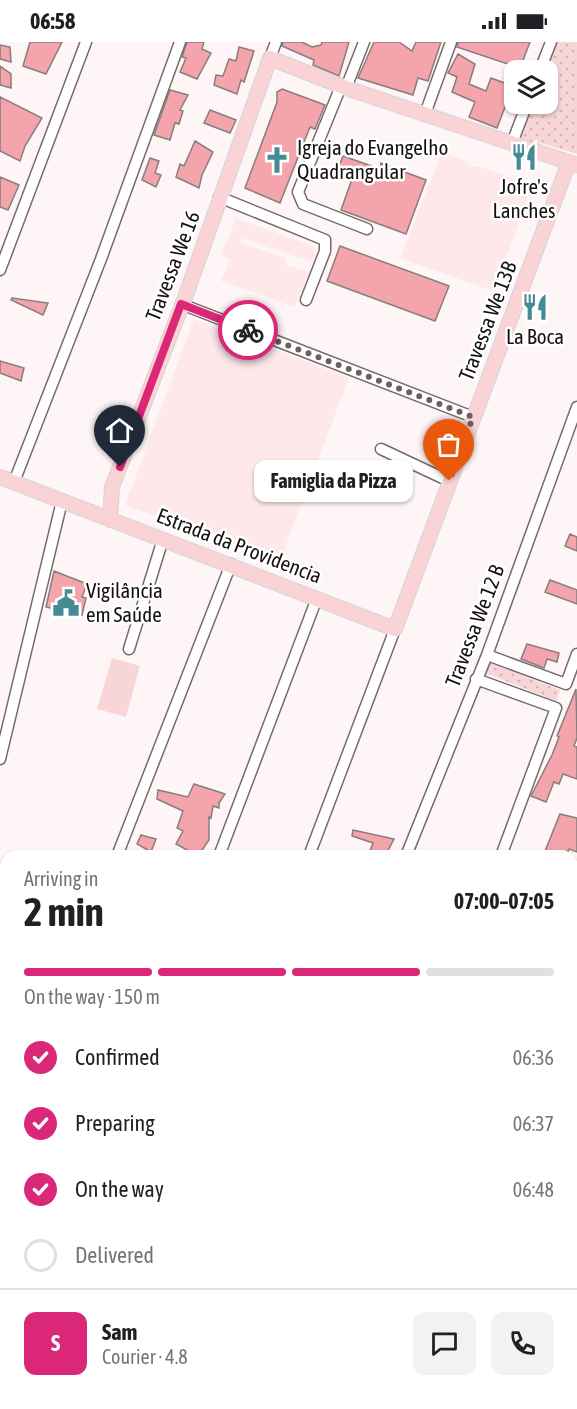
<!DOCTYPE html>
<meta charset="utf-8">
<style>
body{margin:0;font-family:"Asap Condensed",sans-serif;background:#f2f2f2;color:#202124;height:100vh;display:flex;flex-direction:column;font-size:22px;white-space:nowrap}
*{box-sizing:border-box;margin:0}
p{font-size:20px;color:#757577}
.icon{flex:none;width:33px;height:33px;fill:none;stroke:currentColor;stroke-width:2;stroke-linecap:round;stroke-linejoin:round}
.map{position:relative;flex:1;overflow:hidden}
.details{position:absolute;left:0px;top:808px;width:578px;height:560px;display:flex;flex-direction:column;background:#fff;border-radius:18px 18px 0 0;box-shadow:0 2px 4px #0004}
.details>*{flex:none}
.controls{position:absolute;left:504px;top:18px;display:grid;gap:12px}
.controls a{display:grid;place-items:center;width:54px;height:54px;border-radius:12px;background:#fff;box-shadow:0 2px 4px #0004;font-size:30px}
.pin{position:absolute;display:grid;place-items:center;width:51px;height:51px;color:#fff;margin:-62px -26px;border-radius:50% 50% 50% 0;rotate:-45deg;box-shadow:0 0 6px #0007}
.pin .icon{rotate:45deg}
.courier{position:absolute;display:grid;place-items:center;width:60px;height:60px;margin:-30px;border:4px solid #db2777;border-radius:50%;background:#fff;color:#222;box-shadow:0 2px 8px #0007}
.bubble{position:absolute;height:42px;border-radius:12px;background:#fff;box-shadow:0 2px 4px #0004;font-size:20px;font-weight:700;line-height:42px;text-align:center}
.overview em{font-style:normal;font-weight:700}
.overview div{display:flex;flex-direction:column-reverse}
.overview{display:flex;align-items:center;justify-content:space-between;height:102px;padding:0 24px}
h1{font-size:39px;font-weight:700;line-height:45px}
.bar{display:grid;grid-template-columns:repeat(4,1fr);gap:9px 6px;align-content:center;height:72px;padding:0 24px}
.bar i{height:8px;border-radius:4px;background:#e0e0e0}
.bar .current{background:#db2777}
.bar p{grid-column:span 4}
.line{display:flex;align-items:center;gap:15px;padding:0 24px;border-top:2px solid #e0e0e0}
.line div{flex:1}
.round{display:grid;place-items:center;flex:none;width:63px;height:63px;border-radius:12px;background:#f2f2f2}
ol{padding:0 24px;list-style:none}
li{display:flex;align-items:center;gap:18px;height:66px}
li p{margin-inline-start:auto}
li .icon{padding:6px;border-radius:50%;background:#db2777;color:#fff;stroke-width:4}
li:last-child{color:#757577}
li i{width:33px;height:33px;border:3px solid #e0e0e0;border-radius:50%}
.status{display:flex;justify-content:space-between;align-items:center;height:42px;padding:0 30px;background:#fff;direction:ltr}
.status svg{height:16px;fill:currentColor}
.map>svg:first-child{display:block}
.built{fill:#fee8ea}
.park{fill:url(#park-dots)}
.garden{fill:url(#garden-furrows)}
.pitch{fill:#f8d5d7}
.building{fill:#f4a4ab;stroke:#887d7e;stroke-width:1.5}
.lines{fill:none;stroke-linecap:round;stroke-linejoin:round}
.minor-casing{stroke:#766b6c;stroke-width:13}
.major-casing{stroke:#d5d4d4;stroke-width:16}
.minor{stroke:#fff;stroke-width:10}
.major{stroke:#fad3d6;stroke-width:14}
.done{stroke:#676161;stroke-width:6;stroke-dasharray:0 10.8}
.route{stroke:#db2777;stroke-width:8}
.labels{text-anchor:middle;stroke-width:5;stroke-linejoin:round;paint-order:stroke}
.poi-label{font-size:21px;fill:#151111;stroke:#fff;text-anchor:start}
.street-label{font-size:21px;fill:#151111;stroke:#fff}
</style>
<div class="status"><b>06:58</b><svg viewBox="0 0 49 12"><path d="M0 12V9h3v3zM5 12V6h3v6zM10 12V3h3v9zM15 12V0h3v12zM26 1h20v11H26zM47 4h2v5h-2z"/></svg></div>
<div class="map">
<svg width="577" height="1367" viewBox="0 0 577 1367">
<defs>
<pattern id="park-dots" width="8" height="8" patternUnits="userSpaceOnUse" patternTransform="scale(1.5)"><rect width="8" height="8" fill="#f8d5d7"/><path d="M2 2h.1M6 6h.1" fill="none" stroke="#d4b6b8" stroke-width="1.8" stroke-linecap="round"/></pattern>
<pattern id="garden-furrows" width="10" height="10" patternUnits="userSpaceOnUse" patternTransform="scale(1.5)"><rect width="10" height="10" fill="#f8d5d7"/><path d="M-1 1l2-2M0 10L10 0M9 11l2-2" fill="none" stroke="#d4b6b8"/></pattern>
</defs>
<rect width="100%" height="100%" fill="#fef6f6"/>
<path class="built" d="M 442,110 L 471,121 L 470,124 L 481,125 L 533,144 L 493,249 L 400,216 Z
M 236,176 L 317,206 L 312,220 L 241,196 L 240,200 L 285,216 L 286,223 L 309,230 L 295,265 L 221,239 L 230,217 L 221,213 Z
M 194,277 L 349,336 L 280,518 L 125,463 Z"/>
<path class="park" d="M 558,0 L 577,0 L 577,112 L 541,101 L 532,104 L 519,98 L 534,62 L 548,62 L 547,28 Z
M 487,620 L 560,648 L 556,659 L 483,630 Z"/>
<path class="garden" d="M 366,1362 L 435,1362 L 436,1367 L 366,1367 Z"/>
<path class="pitch" d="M 112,616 L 140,624 L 126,675 L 97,667 Z"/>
<path class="building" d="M 30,0 L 62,0 L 46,32 L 23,24 Z
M 187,0 L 204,0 L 202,7 L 211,11 L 197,37 L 180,30 L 186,16 L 182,15 Z
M 283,0 L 302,0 L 312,5 L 321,3 L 322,0 L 349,0 L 339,34 L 313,23 L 314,18 L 282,4 Z
M 374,0 L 399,0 L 412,9 L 416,0 L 441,0 L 428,39 L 418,36 L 413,53 L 358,36 Z
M 458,0 L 530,0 L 520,26 L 457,5 Z
M 0,3 L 10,5 L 11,20 L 0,17 Z
M 239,5 L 254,9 L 244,40 L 241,38 L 237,52 L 214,43 L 216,33 L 223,34 L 229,17 L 236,19 Z
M 458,12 L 475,22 L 469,42 L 486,49 L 491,36 L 513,44 L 497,86 L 469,75 L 475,60 L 452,50 L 457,35 L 448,31 Z
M 0,24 L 11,32 L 11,46 L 0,43 Z
M 282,47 L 325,63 L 315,87 L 310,85 L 280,161 L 245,146 L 277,60 L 277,50 Z
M 170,48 L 188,53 L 180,68 L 183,69 L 179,82 L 175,81 L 170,98 L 154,93 Z
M 0,55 L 42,76 L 25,104 L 20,119 L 0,109 Z
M 210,68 L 236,78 L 230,91 L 204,81 Z
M 195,99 L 213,110 L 202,133 L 199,146 L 176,135 L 180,122 L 184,124 Z
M 343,114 L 380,127 L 381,121 L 426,138 L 406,192 L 341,168 L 352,137 L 336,132 Z
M 150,116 L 159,119 L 155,131 L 161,133 L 156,145 L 142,138 Z
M 0,135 L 19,143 L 8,168 L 0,165 Z
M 340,204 L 449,244 L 435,279 L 327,239 Z
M 12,256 L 48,261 L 43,273 L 11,258 Z
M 0,319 L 24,326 L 21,339 L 0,331 Z
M 570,492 L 577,495 L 577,509 L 565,504 Z
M 54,529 L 87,542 L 82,555 L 86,556 L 82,573 L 46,565 Z
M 550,538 L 577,548 L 577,562 L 545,550 Z
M 527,602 L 559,611 L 557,620 L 547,617 L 544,626 L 521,617 Z
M 576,647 L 577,696 L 574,704 L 577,705 L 577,737 L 563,732 L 559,742 L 554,740 L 546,760 L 531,754 L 552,713 L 559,695 L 557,694 Z
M 194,742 L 225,752 L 219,761 L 219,766 L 213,764 L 211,776 L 209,775 L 209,798 L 198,814 L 176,802 L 183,789 L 177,786 L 183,769 L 157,757 L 158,748 L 188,755 Z
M 560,772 L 577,776 L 577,810 L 569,807 L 566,814 L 543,814 Z
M 353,788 L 394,797 L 385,814 L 368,814 L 373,801 L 352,794 Z
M 141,793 L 156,797 L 151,810 L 137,802 Z"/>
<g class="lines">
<defs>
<path id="minor" d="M 270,16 L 276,0
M 540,28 L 551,0
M 341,44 L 298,150 L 303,162 L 367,187
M 346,46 L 364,0
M 425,72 L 451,0
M 512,101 L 527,62
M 219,155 L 325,198 L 325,209 L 306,258
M 0,228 L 86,0
M 181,262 L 473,375
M 381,407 L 449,439
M 14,440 L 101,217 L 180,0
M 129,607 L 163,497
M 487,613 L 566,642 L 577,612
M 476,637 L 556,666 L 501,814
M 0,717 L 62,459
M 117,814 L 231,522
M 219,814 L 317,556
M 309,814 L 395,587
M 406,814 L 487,613 L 577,365
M 0,859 L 6,861
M 572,881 L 577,867
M 0,951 L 6,953
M 0,1113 L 6,1108
M 572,1132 L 577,1117
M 572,1191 L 577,1193
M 572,1318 L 577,1317
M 440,1362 L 441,1367
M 40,1367 L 41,1362
M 117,1367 L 118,1362
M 201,1367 L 202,1362"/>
<path id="major" d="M 0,435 L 395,587 L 569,120
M 110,478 L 112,445 L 187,250 L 270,16 L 346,46 L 577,123"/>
</defs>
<use href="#minor" class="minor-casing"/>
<use href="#major" class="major-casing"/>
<use href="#minor" class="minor"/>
<use href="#major" class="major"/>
</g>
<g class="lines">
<path class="done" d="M 248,288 L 473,375 L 449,439"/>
<path class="route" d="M 120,425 L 181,262 L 248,288"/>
</g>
<defs>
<symbol id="restaurant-bare" viewBox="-9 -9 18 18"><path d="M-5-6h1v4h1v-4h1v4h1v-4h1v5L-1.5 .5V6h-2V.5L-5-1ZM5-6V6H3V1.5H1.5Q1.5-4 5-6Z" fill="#448b94" stroke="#fff" stroke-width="2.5" paint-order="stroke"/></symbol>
<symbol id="church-bare" viewBox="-9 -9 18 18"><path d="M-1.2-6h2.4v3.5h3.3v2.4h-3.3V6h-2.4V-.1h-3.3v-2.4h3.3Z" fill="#448b94" stroke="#fff" stroke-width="2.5" paint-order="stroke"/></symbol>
<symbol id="civic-bare" viewBox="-9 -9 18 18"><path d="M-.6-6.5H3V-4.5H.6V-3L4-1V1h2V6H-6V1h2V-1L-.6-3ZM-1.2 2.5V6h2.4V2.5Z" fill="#448b94" stroke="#fff" stroke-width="2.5" paint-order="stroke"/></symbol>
</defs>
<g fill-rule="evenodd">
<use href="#restaurant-bare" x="505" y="96" width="38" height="38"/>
<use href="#church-bare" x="258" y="99" width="38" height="38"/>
<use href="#restaurant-bare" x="516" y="246" width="38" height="38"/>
<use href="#civic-bare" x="47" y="542" width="38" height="38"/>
</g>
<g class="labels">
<g class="poi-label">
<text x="297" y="113">Igreja do Evangelho<tspan x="297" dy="24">Quadrangular</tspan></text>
<text x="524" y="152" text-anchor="middle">Jofre's<tspan x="524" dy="24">Lanches</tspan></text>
<text x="535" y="302" text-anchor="middle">La Boca</text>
<text x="86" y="556">Vigilância<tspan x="86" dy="24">em Saúde</tspan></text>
</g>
<g class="street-label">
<text transform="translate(173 224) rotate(-69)" y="7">Travessa We 16</text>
<text transform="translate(488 279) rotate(-69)" y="7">Travessa We 13B</text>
<text transform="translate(239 504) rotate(21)" y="7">Estrada da Providencia</text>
<text transform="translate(475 584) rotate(-69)" y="7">Travessa We 12 B</text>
</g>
</g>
</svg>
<div class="controls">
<a><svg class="icon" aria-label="layers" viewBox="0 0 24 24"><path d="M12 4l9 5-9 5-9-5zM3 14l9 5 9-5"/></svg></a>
</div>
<div class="pin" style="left:449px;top:439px;background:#ea580c"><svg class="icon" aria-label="bag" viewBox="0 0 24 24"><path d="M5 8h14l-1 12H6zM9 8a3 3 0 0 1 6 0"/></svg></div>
<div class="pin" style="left:120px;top:425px;background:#1f2937"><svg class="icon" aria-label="home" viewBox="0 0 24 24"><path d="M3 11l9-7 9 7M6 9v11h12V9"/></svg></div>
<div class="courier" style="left:248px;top:288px"><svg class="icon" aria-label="bike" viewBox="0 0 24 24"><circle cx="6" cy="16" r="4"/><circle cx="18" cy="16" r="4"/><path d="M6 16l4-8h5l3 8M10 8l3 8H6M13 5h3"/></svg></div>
<div class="bubble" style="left:254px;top:418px;width:159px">Famiglia da Pizza</div>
<section class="details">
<div class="overview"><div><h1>2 min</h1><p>Arriving in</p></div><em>07:00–07:05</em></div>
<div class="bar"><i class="current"></i><i class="current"></i><i class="current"></i><i></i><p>On the way · 150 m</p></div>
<ol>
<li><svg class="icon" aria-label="check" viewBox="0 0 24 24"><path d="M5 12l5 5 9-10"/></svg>Confirmed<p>06:36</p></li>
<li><svg class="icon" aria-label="check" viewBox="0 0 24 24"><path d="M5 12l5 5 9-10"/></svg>Preparing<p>06:37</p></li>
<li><svg class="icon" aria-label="check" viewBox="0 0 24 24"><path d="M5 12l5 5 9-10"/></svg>On the way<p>06:48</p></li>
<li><i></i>Delivered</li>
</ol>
<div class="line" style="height:108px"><b class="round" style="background:#db2777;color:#fff">S</b><div><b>Sam</b><p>Courier · 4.8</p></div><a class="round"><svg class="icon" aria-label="chat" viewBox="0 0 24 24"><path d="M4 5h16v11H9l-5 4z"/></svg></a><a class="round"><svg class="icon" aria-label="phone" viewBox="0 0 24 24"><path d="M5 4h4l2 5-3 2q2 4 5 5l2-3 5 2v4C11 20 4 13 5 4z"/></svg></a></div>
</section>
</div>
